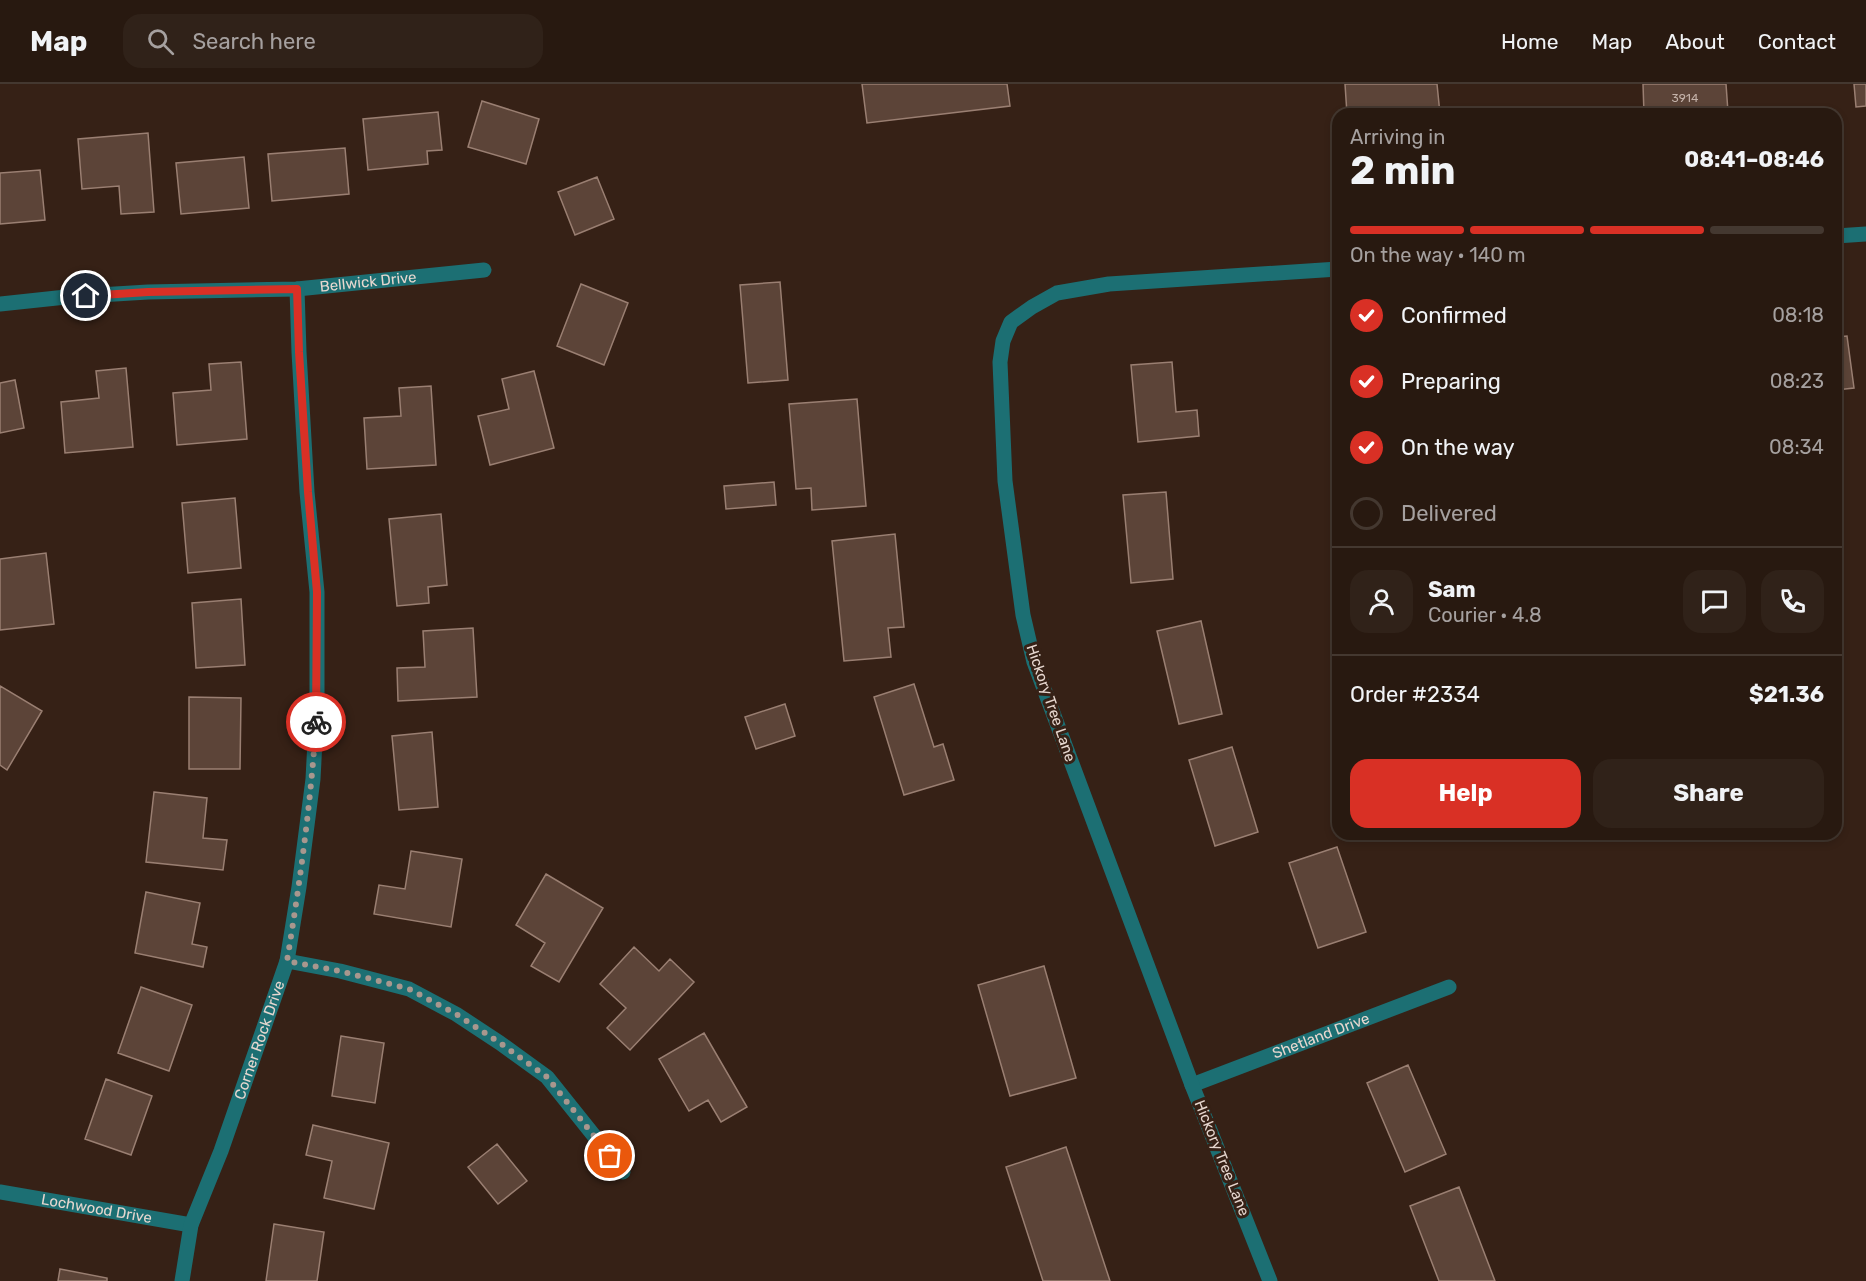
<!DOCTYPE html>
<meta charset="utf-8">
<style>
body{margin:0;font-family:Rubik,sans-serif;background:#302219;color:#f1f3f6;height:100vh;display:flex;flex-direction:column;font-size:22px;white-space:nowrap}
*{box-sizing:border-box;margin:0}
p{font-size:20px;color:#a5a09f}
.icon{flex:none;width:33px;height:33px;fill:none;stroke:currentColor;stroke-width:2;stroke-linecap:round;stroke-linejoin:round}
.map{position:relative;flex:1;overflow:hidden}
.sheet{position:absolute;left:1332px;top:24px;width:510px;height:732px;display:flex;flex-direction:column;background:#281910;border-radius:18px;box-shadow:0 3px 9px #0003,0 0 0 2px #443830}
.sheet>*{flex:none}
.pin{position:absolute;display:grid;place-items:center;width:51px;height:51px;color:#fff;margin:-26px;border:3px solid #fff;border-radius:50%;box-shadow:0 2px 6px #0007}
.courier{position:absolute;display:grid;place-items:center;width:60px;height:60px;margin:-30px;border:4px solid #d93025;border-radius:50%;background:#fff;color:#222;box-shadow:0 2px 8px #0007}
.summary em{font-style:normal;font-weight:700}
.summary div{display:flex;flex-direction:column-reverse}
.summary{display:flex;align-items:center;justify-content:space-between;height:102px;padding:0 18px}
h1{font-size:39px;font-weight:700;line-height:45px}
.bar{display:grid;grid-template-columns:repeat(4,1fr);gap:9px 6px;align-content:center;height:72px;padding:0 18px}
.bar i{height:8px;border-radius:4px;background:#443830}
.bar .current{background:#d93025}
.bar p{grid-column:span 4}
.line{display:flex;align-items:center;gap:15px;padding:0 18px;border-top:2px solid #443830}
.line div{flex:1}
.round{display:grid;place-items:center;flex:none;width:63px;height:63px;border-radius:18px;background:#302219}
ol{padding:0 18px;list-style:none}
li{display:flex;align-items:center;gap:18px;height:66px}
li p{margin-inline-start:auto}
li .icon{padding:6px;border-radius:50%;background:#d93025;color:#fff;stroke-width:4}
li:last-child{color:#a5a09f}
li i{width:33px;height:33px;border:3px solid #443830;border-radius:50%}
.action{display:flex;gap:12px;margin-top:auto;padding:12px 18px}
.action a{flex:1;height:69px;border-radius:18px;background:#d93025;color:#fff;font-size:24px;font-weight:700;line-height:69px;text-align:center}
.action a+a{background:#302219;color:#f1f3f6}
header{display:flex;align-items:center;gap:36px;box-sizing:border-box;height:84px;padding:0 30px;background:#281910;border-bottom:2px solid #443830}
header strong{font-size:28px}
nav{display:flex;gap:33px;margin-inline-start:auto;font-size:21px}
.search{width:420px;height:54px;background:#302219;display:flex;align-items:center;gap:15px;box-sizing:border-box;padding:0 21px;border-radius:18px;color:#a5a09f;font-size:22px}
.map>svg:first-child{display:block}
.building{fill:#5c4438;stroke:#9a7f72;stroke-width:1.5}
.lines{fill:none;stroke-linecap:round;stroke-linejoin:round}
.street{stroke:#1c6f73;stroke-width:15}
.done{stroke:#a8978e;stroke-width:6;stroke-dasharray:0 10.8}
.route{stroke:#d93025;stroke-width:8}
.labels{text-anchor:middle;stroke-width:6;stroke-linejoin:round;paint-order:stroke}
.number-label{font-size:12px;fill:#c4b2a9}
.street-label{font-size:15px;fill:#e6d7cf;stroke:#362116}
</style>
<header>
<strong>Map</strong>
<div class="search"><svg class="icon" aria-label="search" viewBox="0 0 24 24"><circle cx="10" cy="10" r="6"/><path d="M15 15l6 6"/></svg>Search here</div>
<nav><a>Home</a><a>Map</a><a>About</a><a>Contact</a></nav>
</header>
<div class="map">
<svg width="1866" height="1197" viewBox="0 0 1866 1197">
<rect width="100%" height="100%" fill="#362116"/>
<path class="building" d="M 862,0 L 1007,0 L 1010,22 L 867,39 Z
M 1345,0 L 1437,0 L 1440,30 L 1405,30 L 1405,23 L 1394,24 L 1394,30 L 1347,30 Z
M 1643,0 L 1726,0 L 1728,28 L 1644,30 Z
M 1854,0 L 1866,0 L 1866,22 L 1856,23 Z
M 482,17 L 539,35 L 526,80 L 468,63 Z
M 438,28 L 442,66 L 427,67 L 428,80 L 368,86 L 363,35 Z
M 148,49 L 154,128 L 121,130 L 119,102 L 82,105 L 78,55 Z
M 345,64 L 349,110 L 272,117 L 268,70 Z
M 244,73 L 249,124 L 181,130 L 176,79 Z
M 40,86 L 45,136 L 0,140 L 0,89 Z
M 597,93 L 614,135 L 575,151 L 558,108 Z
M 780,198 L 788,296 L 748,299 L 740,201 Z
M 581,200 L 628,219 L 604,281 L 557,262 Z
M 1847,252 L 1854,304 L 1836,306 L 1836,253 Z
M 241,278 L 247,355 L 177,361 L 173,309 L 211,306 L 209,280 Z
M 1172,278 L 1176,328 L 1197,326 L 1199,352 L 1138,358 L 1131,281 Z
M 126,284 L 133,363 L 65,369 L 61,318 L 99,314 L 96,287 Z
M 534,287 L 554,364 L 490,381 L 478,332 L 509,325 L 502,295 Z
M 15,296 L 24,344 L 0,349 L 0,299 Z
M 431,302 L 436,381 L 367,385 L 364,334 L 401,332 L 399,304 Z
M 857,315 L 866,422 L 812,426 L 811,404 L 796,405 L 789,320 Z
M 774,398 L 776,421 L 726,425 L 724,402 Z
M 1166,408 L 1173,495 L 1131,499 L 1123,411 Z
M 235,414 L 241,484 L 188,489 L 182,419 Z
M 441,430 L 447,501 L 428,503 L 429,519 L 397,522 L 389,435 Z
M 895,450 L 904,543 L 888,544 L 891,573 L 844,577 L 832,457 Z
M 46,469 L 54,540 L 0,546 L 0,475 Z
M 241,515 L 245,581 L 196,584 L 192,519 Z
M 1201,537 L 1222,630 L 1179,640 L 1157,547 Z
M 473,544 L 477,613 L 398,617 L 397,584 L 425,583 L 423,547 Z
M 914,600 L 934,663 L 943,660 L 954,696 L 904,711 L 874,613 Z
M 0,602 L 42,627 L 7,686 L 0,681 Z
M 189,613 L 241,614 L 240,685 L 189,685 Z
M 785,620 L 795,652 L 756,665 L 745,633 Z
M 432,648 L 438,723 L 399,726 L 392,652 Z
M 1232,663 L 1258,748 L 1215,762 L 1189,676 Z
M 154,708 L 207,714 L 203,754 L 227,756 L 223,786 L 146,778 Z
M 1337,763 L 1366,848 L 1318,864 L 1289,779 Z
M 411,767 L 462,775 L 451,843 L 374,830 L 379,801 L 405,805 Z
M 546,790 L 603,824 L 559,898 L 531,882 L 545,859 L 516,841 Z
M 146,808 L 200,819 L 192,860 L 207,863 L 203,883 L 135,869 Z
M 634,863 L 659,887 L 670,875 L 694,898 L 630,966 L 607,944 L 626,924 L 600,900 Z
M 1044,882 L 1076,994 L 1010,1012 L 978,901 Z
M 141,903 L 192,921 L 169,987 L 118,969 Z
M 704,949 L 747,1023 L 721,1038 L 708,1016 L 689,1027 L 659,975 Z
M 341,952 L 384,959 L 375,1019 L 332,1012 Z
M 1408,981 L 1446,1070 L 1405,1088 L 1367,999 Z
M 106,995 L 152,1012 L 131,1071 L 85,1055 Z
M 313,1041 L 389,1059 L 374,1125 L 324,1114 L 332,1077 L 306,1071 Z
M 497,1060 L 527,1097 L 498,1120 L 468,1083 Z
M 1066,1063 L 1110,1197 L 1043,1197 L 1006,1083 Z
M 1459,1103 L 1495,1197 L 1439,1197 L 1410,1122 Z
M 274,1140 L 324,1148 L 317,1197 L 266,1197 Z
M 60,1185 L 107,1194 L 107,1197 L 58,1197 Z"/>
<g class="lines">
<g class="street">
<path d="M 1836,152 L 1866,150"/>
<path id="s1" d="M 0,220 L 66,213 L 148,208 L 297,205 L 484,186"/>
<path d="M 287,877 L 340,887 L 409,905 L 456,930 L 500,959 L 547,993 L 623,1088"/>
<path id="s2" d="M 1192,1001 L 1449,903"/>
<path id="s3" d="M 0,1108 L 191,1141"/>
<path id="s4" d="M 182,1197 L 191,1141 L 221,1067 L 287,877 L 299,803 L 313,695 L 317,619 L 317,508 L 307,408 L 299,268 L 297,205"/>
<path d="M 1270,1197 L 1192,1001 L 1034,578 L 1023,531 L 1005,397 L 1000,278 L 1003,257 L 1011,238 L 1032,223 L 1057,209 L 1109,200 L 1338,185"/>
</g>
</g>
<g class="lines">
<path class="done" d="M 316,638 C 311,718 300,798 287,877 L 340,887 L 409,905 L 456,930 L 500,959 L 547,993 L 610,1072"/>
<path class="route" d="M 86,212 L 148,208 L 297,205 L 299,268 L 308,408 L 317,508 L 316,638"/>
</g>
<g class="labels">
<g class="number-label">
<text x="1685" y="18">3914</text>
</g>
<g class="street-label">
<text dy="5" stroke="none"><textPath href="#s1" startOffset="369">Bellwick Drive</textPath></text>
<text transform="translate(1051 619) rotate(71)" y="5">Hickory Tree Lane</text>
<text dy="5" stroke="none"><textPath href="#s2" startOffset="138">Shetland Drive</textPath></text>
<text dy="5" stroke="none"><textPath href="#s4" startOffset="254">Corner Rock Drive</textPath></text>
<text transform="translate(1222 1074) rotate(68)" y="5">Hickory Tree Lane</text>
<text dy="5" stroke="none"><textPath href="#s3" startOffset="98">Lochwood Drive</textPath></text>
</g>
</g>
</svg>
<div class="pin" style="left:610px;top:1072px;background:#ea580c"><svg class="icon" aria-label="bag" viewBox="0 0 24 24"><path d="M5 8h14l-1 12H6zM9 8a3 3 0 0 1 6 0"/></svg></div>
<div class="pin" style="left:86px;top:212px;background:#1f2937"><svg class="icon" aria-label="home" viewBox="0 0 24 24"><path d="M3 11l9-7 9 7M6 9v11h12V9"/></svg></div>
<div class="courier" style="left:316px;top:638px"><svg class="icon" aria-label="bike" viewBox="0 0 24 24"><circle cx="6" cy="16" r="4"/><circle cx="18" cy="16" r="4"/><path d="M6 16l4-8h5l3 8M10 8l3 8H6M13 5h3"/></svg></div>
<section class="sheet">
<div class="summary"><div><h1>2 min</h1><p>Arriving in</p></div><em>08:41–08:46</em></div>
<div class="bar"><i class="current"></i><i class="current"></i><i class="current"></i><i></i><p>On the way · 140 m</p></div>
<ol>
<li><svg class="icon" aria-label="check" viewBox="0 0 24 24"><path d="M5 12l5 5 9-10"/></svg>Confirmed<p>08:18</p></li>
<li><svg class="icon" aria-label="check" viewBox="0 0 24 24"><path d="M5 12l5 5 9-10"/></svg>Preparing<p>08:23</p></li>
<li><svg class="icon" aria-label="check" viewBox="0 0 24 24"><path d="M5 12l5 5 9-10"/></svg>On the way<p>08:34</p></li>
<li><i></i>Delivered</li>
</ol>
<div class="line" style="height:108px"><a class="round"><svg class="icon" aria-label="person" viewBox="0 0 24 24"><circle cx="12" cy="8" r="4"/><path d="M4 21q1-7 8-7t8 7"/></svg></a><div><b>Sam</b><p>Courier · 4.8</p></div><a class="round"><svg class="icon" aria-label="chat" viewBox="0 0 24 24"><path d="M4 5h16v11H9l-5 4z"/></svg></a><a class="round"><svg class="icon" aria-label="phone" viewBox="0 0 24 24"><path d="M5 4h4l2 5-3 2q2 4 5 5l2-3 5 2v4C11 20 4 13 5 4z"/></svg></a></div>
<div class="line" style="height:78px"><div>Order #2334</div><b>$21.36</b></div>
<div class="action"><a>Help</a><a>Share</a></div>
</section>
</div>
